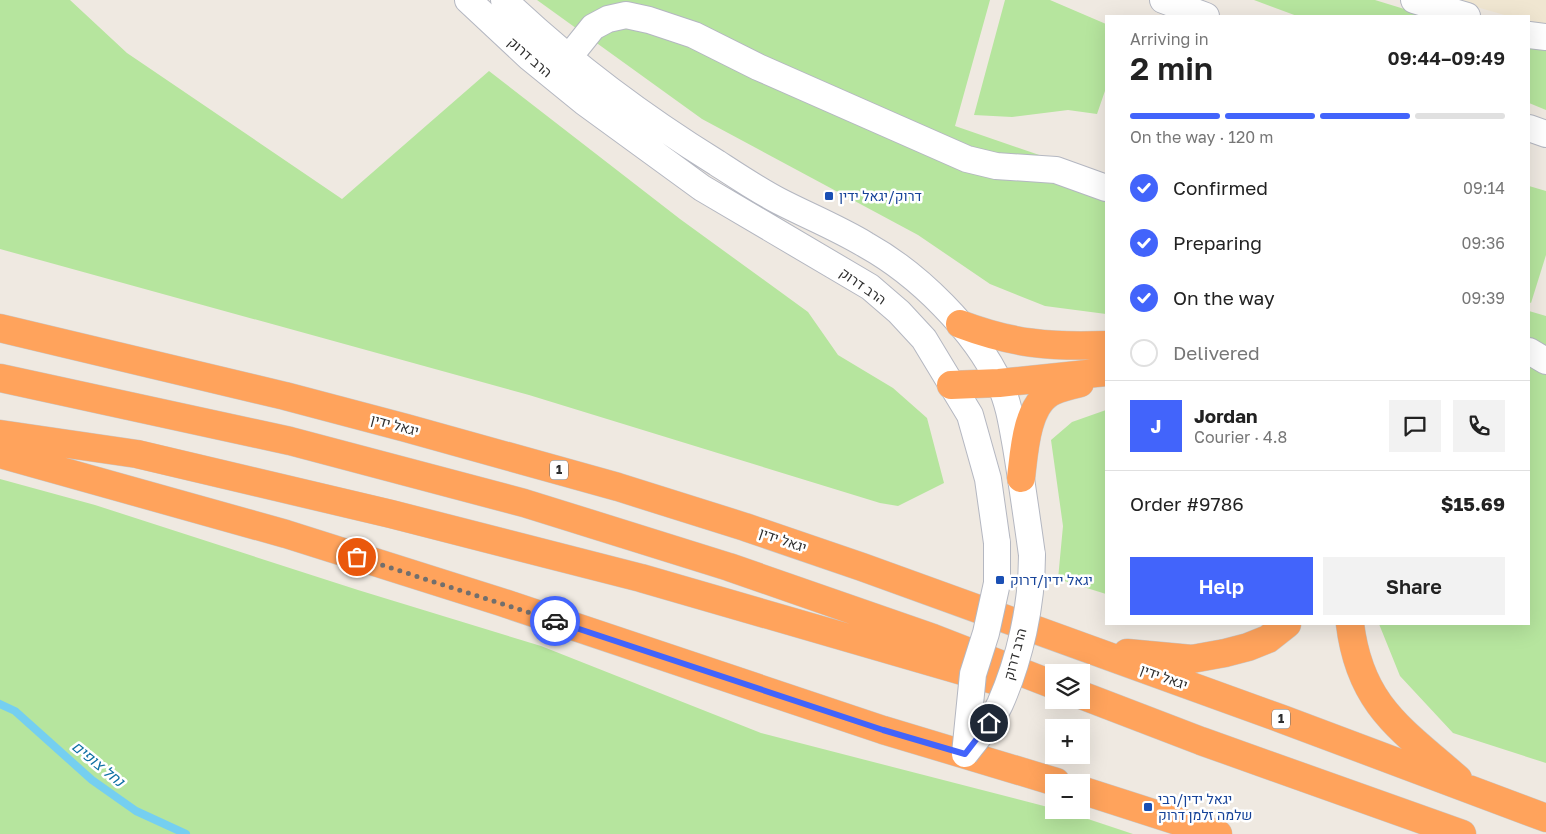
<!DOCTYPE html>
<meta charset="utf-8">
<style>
body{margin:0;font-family:"Golos Text",Heebo,sans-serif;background:#f2f2f2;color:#222;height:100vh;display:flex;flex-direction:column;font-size:19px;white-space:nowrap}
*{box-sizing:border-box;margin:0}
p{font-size:16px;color:#767676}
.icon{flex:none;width:28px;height:28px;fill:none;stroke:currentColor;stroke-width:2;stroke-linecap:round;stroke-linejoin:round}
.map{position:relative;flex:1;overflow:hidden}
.panel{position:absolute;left:1105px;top:15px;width:425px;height:610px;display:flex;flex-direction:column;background:#fff;border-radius:0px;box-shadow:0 5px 20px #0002}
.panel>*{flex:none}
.fabs{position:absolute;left:1045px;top:664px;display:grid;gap:10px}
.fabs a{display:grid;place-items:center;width:45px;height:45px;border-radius:0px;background:#fff;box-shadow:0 5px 20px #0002;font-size:25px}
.pin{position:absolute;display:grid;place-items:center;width:42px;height:42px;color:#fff;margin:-21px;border:2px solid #fff;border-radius:50%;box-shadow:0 1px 5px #0007}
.courier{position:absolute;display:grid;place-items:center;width:50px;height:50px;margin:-25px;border:4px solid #4264fb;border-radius:50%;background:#fff;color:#222;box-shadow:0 1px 6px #0007}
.overview em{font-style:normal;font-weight:600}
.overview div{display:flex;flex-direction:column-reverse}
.overview{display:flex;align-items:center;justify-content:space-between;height:85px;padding:0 25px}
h1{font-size:32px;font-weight:600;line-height:38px}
.bar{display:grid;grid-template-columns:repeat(4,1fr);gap:8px 5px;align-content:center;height:60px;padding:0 25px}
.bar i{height:6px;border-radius:4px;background:#e0e0e0}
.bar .current{background:#4264fb}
.bar p{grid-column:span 4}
.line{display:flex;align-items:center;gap:12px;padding:0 25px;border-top:1px solid #e0e0e0}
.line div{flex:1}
.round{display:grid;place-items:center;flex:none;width:52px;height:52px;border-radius:0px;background:#f2f2f2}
ol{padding:0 25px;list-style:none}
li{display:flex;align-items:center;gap:15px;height:55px}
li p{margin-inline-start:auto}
li .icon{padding:5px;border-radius:50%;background:#4264fb;color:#fff;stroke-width:4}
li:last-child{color:#767676}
li i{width:28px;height:28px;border:2px solid #e0e0e0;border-radius:50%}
.primary-button{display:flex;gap:10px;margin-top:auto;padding:10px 25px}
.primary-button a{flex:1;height:58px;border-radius:0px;background:#4264fb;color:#fff;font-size:20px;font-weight:600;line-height:58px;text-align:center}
.primary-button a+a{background:#f2f2f2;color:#222}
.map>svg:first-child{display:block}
.education{fill:#f0e6d1}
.green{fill:#b6e59e}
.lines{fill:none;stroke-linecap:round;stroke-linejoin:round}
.stream{stroke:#75cff0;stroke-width:8}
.minor-casing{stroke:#b4b7c1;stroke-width:28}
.highway-casing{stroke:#c9c9c9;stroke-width:29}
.minor{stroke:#fff;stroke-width:26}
.highway{stroke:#ffa35c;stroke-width:28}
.minor-bridge-casing{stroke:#b4b7c1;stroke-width:28;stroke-linecap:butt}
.minor-bridge{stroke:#fff;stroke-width:26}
.done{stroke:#726f6d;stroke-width:5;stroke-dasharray:0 9}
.route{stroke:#4264fb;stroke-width:6}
.transit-dot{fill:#1a4fb4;stroke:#fff;stroke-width:2}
.labels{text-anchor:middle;stroke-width:5;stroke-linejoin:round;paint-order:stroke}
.shield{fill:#fff;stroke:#6d6d6d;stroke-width:1}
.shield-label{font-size:12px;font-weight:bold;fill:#2e2e2e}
.street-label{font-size:14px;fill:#2e2e2e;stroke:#fff}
.transit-label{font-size:14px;fill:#164399;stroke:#fff;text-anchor:start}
.water-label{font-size:15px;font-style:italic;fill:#0d6fa3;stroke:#fff}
</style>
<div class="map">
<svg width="1546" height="834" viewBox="0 0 1546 834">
<rect width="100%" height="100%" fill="#efe9e1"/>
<path class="education" d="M 1452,0 L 1546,0 L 1546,25 L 1529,21 L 1529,16 L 1508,16 Z"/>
<path class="green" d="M 0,0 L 70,0 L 127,53 L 342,199 L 489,71 L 680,219 L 808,312 L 838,355 L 893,388 L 927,418 L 944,483 L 898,506 L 880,503 L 529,395 L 0,249 Z
M 537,0 L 990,0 L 955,126 L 1106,178 L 1106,314 L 1045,306 L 990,284 L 918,235 L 702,119 Z
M 1005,0 L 1050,0 L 1106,24 L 1106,88 L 1097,114 L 1068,110 L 1012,117 L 974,115 Z
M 1254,0 L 1375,0 L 1427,16 L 1297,16 Z
M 1529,44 L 1546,46 L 1546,110 L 1529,103 Z
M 1529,186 L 1546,191 L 1546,255 L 1531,303 L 1529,302 Z
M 1529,311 L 1546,316 L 1546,763 L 1453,733 L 1400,676 L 1379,624 L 1529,624 Z
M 1106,410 L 1106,594 L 1058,579 L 1063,526 L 1051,440 L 1072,422 Z
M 0,479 L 95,505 L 358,590 L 541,646 L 761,733 L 1067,812 L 1133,834 L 0,834 Z"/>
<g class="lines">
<path class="stream" d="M 0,704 L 15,711 L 92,780 L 136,811 L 186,834"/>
<defs>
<path id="minor" d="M 468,0 L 530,58 L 584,102 L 702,188 L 870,287 L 899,312 L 924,339 L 970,415 L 988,479 L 997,543
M 504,0 C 568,61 641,116 717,163 C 737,176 758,190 779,201 C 808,216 838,228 866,245 C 918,274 975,330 1000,384 C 1009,404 1012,425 1016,447 C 1022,483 1027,519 1032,555
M 1163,0 L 1206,16
M 1414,0 L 1467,16
M 1529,35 L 1546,37
M 569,57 L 593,27 L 608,19 L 626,15 L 649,20 L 694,35 L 758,67 L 967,159 L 996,166 L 1056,170 L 1106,188
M 1529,128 L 1546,134
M 1529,351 L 1546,361"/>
<path id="highway" d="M 960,324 C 1013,344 1050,347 1106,345
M 0,328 L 285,396 L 406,428 L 618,487 L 745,527 L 862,567 L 1282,719 L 1546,818
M 0,378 L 290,441 L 524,503 L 729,567 L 933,638 L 1054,685
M 951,385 L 999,383 L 1106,372
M 0,434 L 137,454 L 391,514 L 641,578 L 997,681
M 0,454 L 286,534 L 501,602 L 883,730 L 1056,782
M 1021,478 C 1024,454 1026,407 1050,393 C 1058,388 1070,386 1080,383
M 1350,624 C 1360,705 1401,729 1458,779
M 1127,653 L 1192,659 L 1225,653 L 1248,647 L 1268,639 L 1287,624
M 1081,695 L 1201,741 L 1462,834
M 1081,790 L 1218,834"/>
</defs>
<use href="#minor" class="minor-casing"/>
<use href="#highway" class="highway-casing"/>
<use href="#minor" class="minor"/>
<use href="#highway" class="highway"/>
<defs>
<path id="minor-bridge" d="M 965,754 L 973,674 L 986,633 L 997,583 L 997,543
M 965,754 C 977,738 991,723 1000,704 C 1020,659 1032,605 1032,555"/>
</defs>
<use href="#minor-bridge" class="minor-bridge-casing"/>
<use href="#minor-bridge" class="minor-bridge"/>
</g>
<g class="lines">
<path class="done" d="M 357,557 L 555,621"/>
<path class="route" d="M 555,621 L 883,730 L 965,754 L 989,723"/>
</g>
<g class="transit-dot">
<rect x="824" y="191" width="10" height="10" rx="2.5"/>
<rect x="995" y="575" width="10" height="10" rx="2.5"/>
<rect x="1143" y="802" width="10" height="10" rx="2.5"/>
</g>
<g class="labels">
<g class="shield">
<rect x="550" y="460.5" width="18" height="19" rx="4"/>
<rect x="1272" y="709.5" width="18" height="19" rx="4"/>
</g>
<g class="shield-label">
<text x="559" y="474">1</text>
<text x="1281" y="723">1</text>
</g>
<g class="street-label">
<text transform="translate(530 57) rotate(41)" y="5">הרב דרוק</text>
<text transform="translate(863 286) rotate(35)" y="5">הרב דרוק</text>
<text transform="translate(395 425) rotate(15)" y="5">יגאל ידין</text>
<text transform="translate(783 540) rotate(19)" y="5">יגאל ידין</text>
<text transform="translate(1015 654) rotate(-75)" y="5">הרב דרוק</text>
<text transform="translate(1164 677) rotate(20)" y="5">יגאל ידין</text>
</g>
<g class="transit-label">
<text x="839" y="201">דרוק/יגאל ידין</text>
<text x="1010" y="585">יגאל ידין/דרוק</text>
<text x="1158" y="804">יגאל ידין/רבי<tspan x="1158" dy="16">שלמה זלמן דרוק</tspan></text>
</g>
<g class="water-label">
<text transform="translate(98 764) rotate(39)" y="5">נחל צופים</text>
</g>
</g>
</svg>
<div class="fabs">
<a><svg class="icon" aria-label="layers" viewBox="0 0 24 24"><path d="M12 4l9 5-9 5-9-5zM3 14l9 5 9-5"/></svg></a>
<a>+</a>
<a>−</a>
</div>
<div class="pin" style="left:357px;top:557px;background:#ea580c"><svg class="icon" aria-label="bag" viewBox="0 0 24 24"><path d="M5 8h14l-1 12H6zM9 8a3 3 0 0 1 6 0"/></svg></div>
<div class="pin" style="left:989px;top:723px;background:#1f2937"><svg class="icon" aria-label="home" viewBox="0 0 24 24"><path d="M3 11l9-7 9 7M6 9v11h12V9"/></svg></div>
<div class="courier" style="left:555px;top:621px"><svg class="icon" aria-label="car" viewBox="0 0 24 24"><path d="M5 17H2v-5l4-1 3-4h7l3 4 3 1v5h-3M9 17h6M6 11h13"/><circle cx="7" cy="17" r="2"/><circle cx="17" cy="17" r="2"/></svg></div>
<section class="panel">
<div class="overview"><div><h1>2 min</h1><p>Arriving in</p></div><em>09:44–09:49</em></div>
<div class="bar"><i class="current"></i><i class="current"></i><i class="current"></i><i></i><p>On the way · 120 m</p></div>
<ol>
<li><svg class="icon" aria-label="check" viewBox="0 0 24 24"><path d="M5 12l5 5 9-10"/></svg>Confirmed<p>09:14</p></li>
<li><svg class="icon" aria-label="check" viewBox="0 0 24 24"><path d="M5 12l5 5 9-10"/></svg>Preparing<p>09:36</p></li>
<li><svg class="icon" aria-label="check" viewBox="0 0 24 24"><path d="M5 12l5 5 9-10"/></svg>On the way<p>09:39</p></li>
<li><i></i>Delivered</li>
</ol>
<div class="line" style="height:90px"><b class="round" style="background:#4264fb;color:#fff">J</b><div><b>Jordan</b><p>Courier · 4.8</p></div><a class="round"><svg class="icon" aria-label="chat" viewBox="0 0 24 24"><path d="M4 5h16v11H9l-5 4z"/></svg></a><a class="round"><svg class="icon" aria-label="phone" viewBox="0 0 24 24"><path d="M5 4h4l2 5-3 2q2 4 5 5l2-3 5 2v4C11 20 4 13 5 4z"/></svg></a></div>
<div class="line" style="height:65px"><div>Order #9786</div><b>$15.69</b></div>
<div class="primary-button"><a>Help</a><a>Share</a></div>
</section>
</div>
